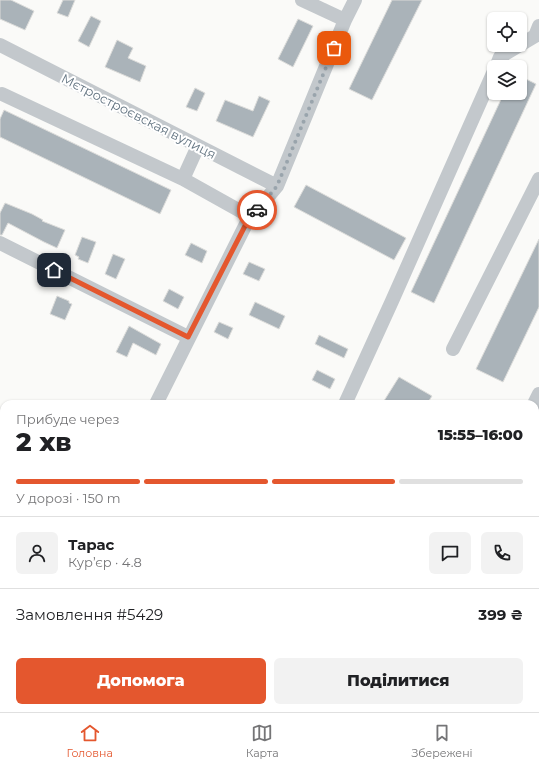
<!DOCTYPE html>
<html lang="uk">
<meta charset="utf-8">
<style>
body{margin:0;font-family:Montserrat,sans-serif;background:#f2f2f2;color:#202124;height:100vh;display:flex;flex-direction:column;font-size:15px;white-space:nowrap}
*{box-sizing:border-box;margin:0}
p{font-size:13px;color:#757577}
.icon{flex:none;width:22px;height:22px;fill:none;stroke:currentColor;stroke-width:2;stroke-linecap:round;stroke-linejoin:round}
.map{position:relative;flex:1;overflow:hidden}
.details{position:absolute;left:0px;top:400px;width:539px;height:312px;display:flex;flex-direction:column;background:#fff;border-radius:12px 12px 0 0;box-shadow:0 1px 3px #0004}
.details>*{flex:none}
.buttons{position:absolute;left:487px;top:12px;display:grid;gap:8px}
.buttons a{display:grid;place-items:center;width:40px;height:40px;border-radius:6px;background:#fff;box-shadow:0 1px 3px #0004;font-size:20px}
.pin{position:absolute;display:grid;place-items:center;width:34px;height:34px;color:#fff;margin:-17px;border-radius:8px;box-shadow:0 2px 6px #0006}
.courier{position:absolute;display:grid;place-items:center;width:40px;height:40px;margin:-20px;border:3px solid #e4572e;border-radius:50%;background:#fff;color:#222;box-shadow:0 1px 5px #0007}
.summary em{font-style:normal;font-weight:800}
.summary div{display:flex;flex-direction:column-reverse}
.summary{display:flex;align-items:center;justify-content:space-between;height:68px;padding:0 16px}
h1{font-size:26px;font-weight:800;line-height:30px}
.bar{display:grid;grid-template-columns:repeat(4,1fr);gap:6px 4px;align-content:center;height:48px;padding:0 16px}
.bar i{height:5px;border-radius:3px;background:#e0e0e0}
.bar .current{background:#e4572e}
.bar p{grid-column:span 4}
.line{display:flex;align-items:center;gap:10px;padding:0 16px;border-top:1px solid #e0e0e0}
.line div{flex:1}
.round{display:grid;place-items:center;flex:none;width:42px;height:42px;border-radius:6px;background:#f2f2f2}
.primary-button{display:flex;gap:8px;margin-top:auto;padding:8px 16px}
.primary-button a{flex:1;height:46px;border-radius:6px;background:#e4572e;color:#fff;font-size:16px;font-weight:800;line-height:46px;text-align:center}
.primary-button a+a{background:#f2f2f2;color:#202124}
.dock{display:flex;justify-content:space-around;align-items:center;height:56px;border-top:1px solid #e0e0e0;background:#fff;font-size:11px;color:#757577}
.dock a{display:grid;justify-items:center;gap:2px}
.dock .current{color:#e4572e}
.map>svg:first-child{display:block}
.built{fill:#e8e9e9}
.building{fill:#aab3b9;stroke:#dcdcda}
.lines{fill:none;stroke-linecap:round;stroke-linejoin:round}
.minor{stroke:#c3c8cc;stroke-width:14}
.done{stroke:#99a4ac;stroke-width:4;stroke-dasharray:0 7.2}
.route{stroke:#e4572e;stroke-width:5}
.labels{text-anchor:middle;stroke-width:4;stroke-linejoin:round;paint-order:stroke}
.street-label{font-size:13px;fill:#657683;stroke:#fff}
</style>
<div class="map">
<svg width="539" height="712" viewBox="0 0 539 712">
<rect width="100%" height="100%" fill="#fafaf8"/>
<path class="built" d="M 0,450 L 4,452 L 4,581 L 0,579 Z
M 535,486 L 539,488 L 539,590 L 535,599 Z
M 228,708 L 484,708 L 482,712 L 235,712 Z"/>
<path class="building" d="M 0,0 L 11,0 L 34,11 L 25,30 L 0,19 Z
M 63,0 L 75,0 L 68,17 L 57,13 Z
M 392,0 L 422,0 L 372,100 L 349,89 Z
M 91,16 L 101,21 L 89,47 L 78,41 Z
M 298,19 L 313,26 L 293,67 L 278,59 Z
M 117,40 L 133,48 L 128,58 L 146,66 L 140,82 L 105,67 Z
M 520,76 L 536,84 L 434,303 L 411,292 L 504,93 L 520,93 Z
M 195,88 L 205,93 L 197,111 L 186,107 Z
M 259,96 L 270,101 L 253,137 L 216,121 L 225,100 L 253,111 Z
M 4,110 L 171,190 L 160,214 L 0,137 L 0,119 Z
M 306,185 L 406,238 L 394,260 L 294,207 Z
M 5,203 L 32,214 L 43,220 L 42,221 L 65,230 L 57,248 L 44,242 L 8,223 L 2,235 L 0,235 L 0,213 Z
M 82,237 L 96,242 L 88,263 L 78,259 L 79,257 L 75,255 Z
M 539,239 L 539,307 L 503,382 L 476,369 Z
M 191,243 L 207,251 L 202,263 L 185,255 Z
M 113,254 L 125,259 L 116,279 L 105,274 Z
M 249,262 L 265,269 L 259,281 L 243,274 Z
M 169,289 L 184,297 L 178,309 L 163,301 Z
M 57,296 L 69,301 L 69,303 L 72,304 L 65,320 L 50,314 Z
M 255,302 L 285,316 L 279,329 L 249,315 Z
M 219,322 L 233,328 L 228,339 L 214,332 Z
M 129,326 L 161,344 L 156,355 L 133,343 L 127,357 L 116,352 Z
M 319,335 L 348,349 L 344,358 L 315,344 Z
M 317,370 L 335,379 L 330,389 L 312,380 Z
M 399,377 L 432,396 L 427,404 L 382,404 Z"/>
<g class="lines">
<path class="minor" d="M 302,0 L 345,20
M 0,45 L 277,186
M 496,67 L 500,57 L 535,36 L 539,26
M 2,94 L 183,179 L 198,146
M 183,179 L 251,217
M 0,243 L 188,337
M 453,349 L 539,179
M 156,404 L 247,222 L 277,186 L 345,20 L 355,0
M 345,404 L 392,301 L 494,71
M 534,404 L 539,394
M 0,439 L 4,440
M 535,639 L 539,631
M 11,712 L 13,708
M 201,712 L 203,708
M 499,712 L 501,708"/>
</g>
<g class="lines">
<path class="done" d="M 257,210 L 277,186 L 334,48"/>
<path class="route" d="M 54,270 L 188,337 L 247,222 L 257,210"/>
</g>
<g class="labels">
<g class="street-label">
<text transform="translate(139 116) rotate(27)" y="5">Мєтростроєвская вулиця</text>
</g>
</g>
</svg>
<div class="buttons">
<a><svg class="icon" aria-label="locate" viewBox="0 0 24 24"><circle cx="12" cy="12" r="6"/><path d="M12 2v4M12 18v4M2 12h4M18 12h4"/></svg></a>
<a><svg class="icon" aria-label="layers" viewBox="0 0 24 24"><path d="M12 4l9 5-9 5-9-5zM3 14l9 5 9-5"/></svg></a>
</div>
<div class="pin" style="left:334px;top:48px;background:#ea580c"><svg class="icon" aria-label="bag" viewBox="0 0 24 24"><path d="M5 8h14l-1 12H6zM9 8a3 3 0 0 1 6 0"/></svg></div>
<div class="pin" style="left:54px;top:270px;background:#1f2937"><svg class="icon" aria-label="home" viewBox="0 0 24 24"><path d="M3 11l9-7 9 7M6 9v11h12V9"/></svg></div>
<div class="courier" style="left:257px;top:210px"><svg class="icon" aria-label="car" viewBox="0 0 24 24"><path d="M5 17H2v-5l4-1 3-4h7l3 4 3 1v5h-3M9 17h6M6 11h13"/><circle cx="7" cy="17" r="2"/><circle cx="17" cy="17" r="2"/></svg></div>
<section class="details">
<div class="summary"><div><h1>2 хв</h1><p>Прибуде через</p></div><em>15:55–16:00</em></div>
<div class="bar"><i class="current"></i><i class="current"></i><i class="current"></i><i></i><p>У дорозі · 150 m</p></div>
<div class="line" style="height:72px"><a class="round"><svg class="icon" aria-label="person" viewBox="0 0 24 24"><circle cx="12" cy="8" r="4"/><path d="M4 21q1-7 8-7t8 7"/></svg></a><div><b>Тарас</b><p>Кур’єр · 4.8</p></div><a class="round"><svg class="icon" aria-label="chat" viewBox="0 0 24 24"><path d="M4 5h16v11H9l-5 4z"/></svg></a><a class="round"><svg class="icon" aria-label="phone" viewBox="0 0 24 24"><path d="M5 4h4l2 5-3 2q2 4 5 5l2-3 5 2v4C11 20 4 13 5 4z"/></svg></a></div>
<div class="line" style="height:52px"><div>Замовлення #5429</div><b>399 ₴</b></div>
<div class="primary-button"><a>Допомога</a><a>Поділитися</a></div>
</section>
</div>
<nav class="dock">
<a class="current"><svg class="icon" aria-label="home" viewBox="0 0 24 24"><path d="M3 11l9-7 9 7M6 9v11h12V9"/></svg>Головна</a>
<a><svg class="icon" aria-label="map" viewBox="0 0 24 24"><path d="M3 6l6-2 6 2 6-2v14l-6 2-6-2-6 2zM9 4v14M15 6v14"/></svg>Карта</a>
<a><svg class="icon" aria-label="saved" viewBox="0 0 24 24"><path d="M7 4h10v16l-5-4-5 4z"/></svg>Збережені</a>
</nav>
